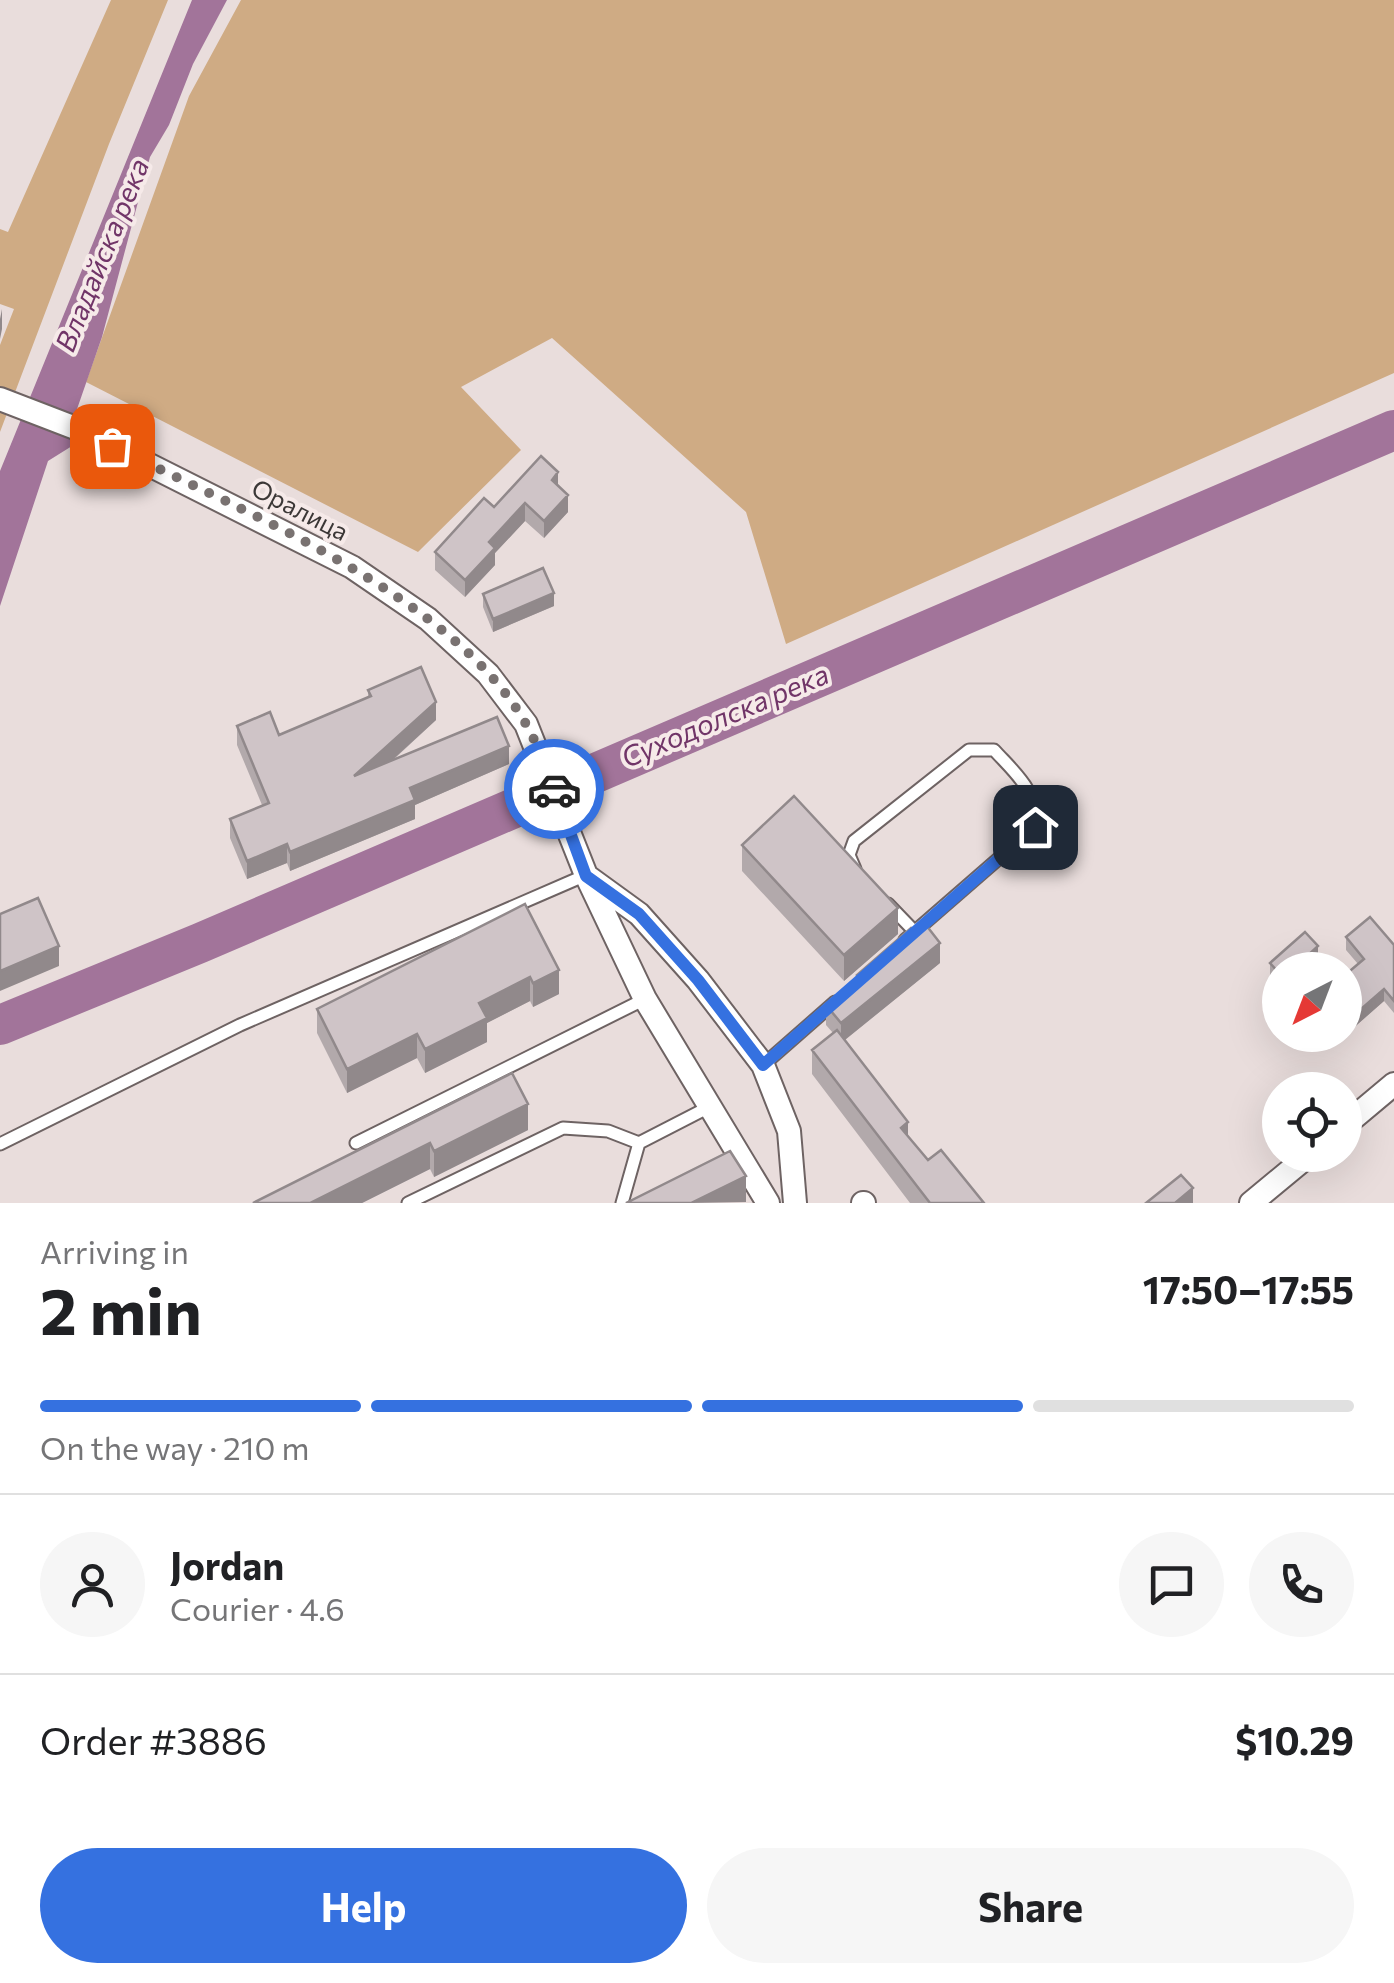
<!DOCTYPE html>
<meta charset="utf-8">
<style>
body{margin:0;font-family:Commissioner,sans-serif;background:#f6f6f6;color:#202124;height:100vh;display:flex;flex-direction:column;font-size:38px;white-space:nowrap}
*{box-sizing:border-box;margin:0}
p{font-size:32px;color:#757577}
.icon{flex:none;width:55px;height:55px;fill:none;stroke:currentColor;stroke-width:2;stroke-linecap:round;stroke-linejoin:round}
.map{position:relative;height:1203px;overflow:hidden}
.side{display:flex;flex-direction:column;background:#fff;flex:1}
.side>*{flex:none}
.needle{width:65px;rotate:222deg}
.controls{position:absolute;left:1262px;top:952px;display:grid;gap:20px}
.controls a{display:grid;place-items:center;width:100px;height:100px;border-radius:50%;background:#fff;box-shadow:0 10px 40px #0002;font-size:50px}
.pin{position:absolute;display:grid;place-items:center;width:85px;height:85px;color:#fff;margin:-42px;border-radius:20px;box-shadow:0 5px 15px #0006}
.courier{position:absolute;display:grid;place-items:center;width:100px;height:100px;margin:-50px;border:8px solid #3571e0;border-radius:50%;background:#fff;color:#222;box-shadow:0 2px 12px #0007}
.headline em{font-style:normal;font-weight:700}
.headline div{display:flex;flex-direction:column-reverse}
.headline{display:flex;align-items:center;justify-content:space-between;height:170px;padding:0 40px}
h1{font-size:65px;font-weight:700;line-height:75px}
.bar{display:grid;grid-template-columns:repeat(4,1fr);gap:15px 10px;align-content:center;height:120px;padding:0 40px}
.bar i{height:12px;border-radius:8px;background:#e0e0e0}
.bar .on{background:#3571e0}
.bar p{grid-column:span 4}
.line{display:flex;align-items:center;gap:25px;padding:0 40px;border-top:2px solid #e0e0e0}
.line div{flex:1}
.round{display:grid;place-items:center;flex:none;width:105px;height:105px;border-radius:52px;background:#f6f6f6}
.primary-button{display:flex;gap:20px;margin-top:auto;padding:20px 40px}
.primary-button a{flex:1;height:115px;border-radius:60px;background:#3571e0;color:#fff;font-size:40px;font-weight:700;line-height:115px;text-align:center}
.primary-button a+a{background:#f6f6f6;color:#202124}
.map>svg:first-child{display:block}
.green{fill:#cfab84}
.water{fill:#a2749a}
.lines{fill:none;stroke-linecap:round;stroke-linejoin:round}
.river{stroke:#a2749a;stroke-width:40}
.service-casing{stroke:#6e6363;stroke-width:15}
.minor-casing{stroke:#6e6363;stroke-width:26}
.service{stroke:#fff;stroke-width:11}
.minor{stroke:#fff;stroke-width:22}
.wall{fill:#b2a9ab}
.shaded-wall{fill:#91898b}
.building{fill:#cfc4c7;stroke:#91898b;stroke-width:2.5}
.done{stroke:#797271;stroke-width:10;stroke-dasharray:0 18}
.route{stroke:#3571e0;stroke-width:12}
.labels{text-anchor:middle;stroke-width:8;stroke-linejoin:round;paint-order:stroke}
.street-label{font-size:25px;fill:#3c3837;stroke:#f6eae9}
.water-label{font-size:28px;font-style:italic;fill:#713568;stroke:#f6eae9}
</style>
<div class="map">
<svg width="1394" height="1203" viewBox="0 0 1394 1203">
<rect width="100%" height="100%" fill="#e9dddc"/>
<path class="green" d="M 111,0 L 168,0 L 109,144 L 0,432 L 0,345 L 14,309 L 0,304 L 0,229 L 8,232 Z
M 241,0 L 1394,0 L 1394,373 L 786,644 L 746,512 L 552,338 L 461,387 L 521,450 L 418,552 L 86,382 L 189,96 Z"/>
<path class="water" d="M 192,0 L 227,0 L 193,64 L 169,125 L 150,157 L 102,337 L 76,412 L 72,446 L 48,461 L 0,606 L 0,471 Z"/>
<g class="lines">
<path class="river" d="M 0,1025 L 200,943 L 1394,430"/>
<defs>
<path id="service" d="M 855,869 L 849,855 L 854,841 L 969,750 L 994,750 C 1017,775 1038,791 1035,827 L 905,940
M 888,904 L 915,932
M 763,1065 L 835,1002
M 356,1143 L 645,999
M 0,1144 L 240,1025 L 586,875
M 408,1203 L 563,1128 L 608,1131 L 639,1143 L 709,1107
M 622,1203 L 639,1143"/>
<path id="minor" d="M 0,399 L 78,429 L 352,567 L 428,619 L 488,674 L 526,724 L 586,875 L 645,999 L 768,1203
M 588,877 L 639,914 L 698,980 L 763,1065 L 789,1131 L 795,1203
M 1345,1125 L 1394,1084
M 863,1203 L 864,1203
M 1251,1203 L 1309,1155"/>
</defs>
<use href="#service" class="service-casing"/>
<use href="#minor" class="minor-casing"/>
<use href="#service" class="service"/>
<use href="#minor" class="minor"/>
</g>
<path class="wall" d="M 558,486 L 568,512 L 544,538 L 525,521 L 495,553 L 495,565 L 465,597 L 435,570 L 435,552 L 494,507 Z
M 483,594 L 554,606 L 493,632 L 483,607 Z
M 368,690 L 436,720 L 392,761 L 509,764 L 415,805 L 415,819 L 290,871 L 287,863 L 247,879 L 230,838 L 230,819 L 262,805 L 237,745 L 237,726 L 279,735 L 368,698 Z
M 742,845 L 898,934 L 844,981 L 742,871 Z
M 525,904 L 559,994 L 533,1007 L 530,1001 L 487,1023 L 487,1042 L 425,1073 L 417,1058 L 347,1093 L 317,1033 L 317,1009 Z
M 1346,937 L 1394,945 L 1394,1013 L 1384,1001 L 1342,1038 L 1339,1035 L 1345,1035 L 1358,964 L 1346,950 Z
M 1318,960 L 1311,965 L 1314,970 L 1280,970 L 1280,988 L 1270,976 L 1270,963 Z
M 940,963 L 845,1040 L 908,1136 L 928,1160 L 984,1203 L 910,1203 L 812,1074 L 812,1050 L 833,1033 L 826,1025 L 826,1005 L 857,980 L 857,975 Z
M 512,1073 L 528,1130 L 434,1177 L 430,1169 L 362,1203 L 253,1203 Z"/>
<path class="shaded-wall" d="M 2,309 L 2,329 L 0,339 L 0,319 Z
M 558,472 L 558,489 L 552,480 Z
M 568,495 L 568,512 L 544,538 L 544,521 Z
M 525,503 L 525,521 L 495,553 L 495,565 L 465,597 L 465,580 L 489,542 Z
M 554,593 L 554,606 L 493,632 L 493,619 Z
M 436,702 L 436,720 L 354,795 L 354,776 Z
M 509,746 L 509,764 L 415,805 L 415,819 L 290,871 L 290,852 L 410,788 Z
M 287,844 L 287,863 L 247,879 L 247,861 Z
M 898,908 L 898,934 L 844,981 L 844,955 Z
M 940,943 L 940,963 L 841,1043 L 841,1023 Z
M 59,946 L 59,966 L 0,991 L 0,971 Z
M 1318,946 L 1318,960 L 1306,970 L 1305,958 Z
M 559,970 L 559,994 L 533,1007 L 533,983 Z
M 530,977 L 530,1001 L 487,1023 L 487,1042 L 425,1073 L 425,1049 L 479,1003 Z
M 1384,989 L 1384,1001 L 1342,1038 L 1342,1035 L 1345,1035 L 1345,1023 Z
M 417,1034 L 417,1058 L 347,1093 L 347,1069 Z
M 528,1104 L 528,1130 L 434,1177 L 434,1151 Z
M 908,1122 L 908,1146 L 901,1128 Z
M 430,1143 L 430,1169 L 362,1203 L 310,1203 Z
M 746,1176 L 746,1202 L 691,1203 Z
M 1193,1188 L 1193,1203 L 1175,1203 Z"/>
<path class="building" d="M 541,456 L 558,472 L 552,480 L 568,495 L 544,521 L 525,503 L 489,542 L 495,548 L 465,580 L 435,552 L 484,498 L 494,507 Z
M 543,568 L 554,593 L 493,619 L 483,594 Z
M 421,667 L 436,702 L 354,776 L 497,717 L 509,746 L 410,788 L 415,800 L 290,852 L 287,844 L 247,861 L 230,819 L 269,803 L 237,726 L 270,712 L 279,735 L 371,696 L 368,690 Z
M 794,796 L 898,908 L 844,955 L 742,845 Z
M 38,898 L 59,946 L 0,971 L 0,914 Z
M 525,904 L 559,970 L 533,983 L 530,977 L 479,1003 L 487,1018 L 425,1049 L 417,1034 L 347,1069 L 317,1009 Z
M 1370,917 L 1394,945 L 1394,1001 L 1384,989 L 1345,1023 L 1345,975 L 1364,959 L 1346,937 Z
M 926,925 L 940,943 L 841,1023 L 826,1005 L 860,978 L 857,975 L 911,928 L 916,934 Z
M 1305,932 L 1318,946 L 1305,958 L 1314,968 L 1312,970 L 1280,970 L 1280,974 L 1270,963 Z
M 837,1030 L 908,1122 L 901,1128 L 928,1160 L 941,1150 L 984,1203 L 930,1203 L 812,1050 Z
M 512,1073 L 528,1104 L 434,1151 L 430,1143 L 310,1203 L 253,1203 Z
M 730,1151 L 746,1176 L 691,1203 L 626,1203 Z
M 1181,1175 L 1193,1188 L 1175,1203 L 1146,1203 Z"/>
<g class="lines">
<path class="done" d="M 112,446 C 240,510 456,597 527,726 C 538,745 545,768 554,789"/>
<path class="route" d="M 554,789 L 586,876 L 639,914 L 698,980 L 763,1065 L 1035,827"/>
</g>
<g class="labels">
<g class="street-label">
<text transform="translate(300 510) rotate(27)" y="9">Оралица</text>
</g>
<g class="water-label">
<text transform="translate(102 255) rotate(-68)" y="10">Владайска река</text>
<text transform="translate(725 716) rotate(-23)" y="10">Суходолска река</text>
</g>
</g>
</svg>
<div class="controls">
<a><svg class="needle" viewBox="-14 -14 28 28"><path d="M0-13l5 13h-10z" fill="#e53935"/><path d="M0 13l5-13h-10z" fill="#757577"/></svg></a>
<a><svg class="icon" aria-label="locate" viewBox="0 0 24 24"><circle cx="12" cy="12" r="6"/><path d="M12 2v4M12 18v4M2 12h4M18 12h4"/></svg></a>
</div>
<div class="pin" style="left:112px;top:446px;background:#ea580c"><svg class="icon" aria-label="bag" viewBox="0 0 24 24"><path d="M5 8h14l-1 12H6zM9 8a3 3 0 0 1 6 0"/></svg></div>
<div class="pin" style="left:1035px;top:827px;background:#1f2937"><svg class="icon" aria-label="home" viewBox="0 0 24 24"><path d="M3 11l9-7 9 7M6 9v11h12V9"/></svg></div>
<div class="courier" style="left:554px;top:789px"><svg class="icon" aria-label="car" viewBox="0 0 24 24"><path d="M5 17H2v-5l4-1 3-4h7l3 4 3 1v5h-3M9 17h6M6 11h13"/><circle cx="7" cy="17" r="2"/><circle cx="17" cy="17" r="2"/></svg></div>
</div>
<section class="side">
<div class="headline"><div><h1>2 min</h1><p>Arriving in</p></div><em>17:50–17:55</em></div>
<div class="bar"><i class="on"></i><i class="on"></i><i class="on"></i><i></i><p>On the way · 210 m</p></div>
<div class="line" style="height:180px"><a class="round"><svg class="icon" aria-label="person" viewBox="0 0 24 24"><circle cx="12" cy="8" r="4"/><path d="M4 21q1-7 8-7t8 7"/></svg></a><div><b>Jordan</b><p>Courier · 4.6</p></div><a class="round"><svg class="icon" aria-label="chat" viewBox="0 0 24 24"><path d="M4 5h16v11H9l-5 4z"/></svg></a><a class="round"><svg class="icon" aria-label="phone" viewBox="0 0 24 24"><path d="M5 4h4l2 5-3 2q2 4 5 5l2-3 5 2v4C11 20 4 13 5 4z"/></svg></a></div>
<div class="line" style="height:130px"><div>Order #3886</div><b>$10.29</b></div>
<div class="primary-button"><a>Help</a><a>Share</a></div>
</section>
